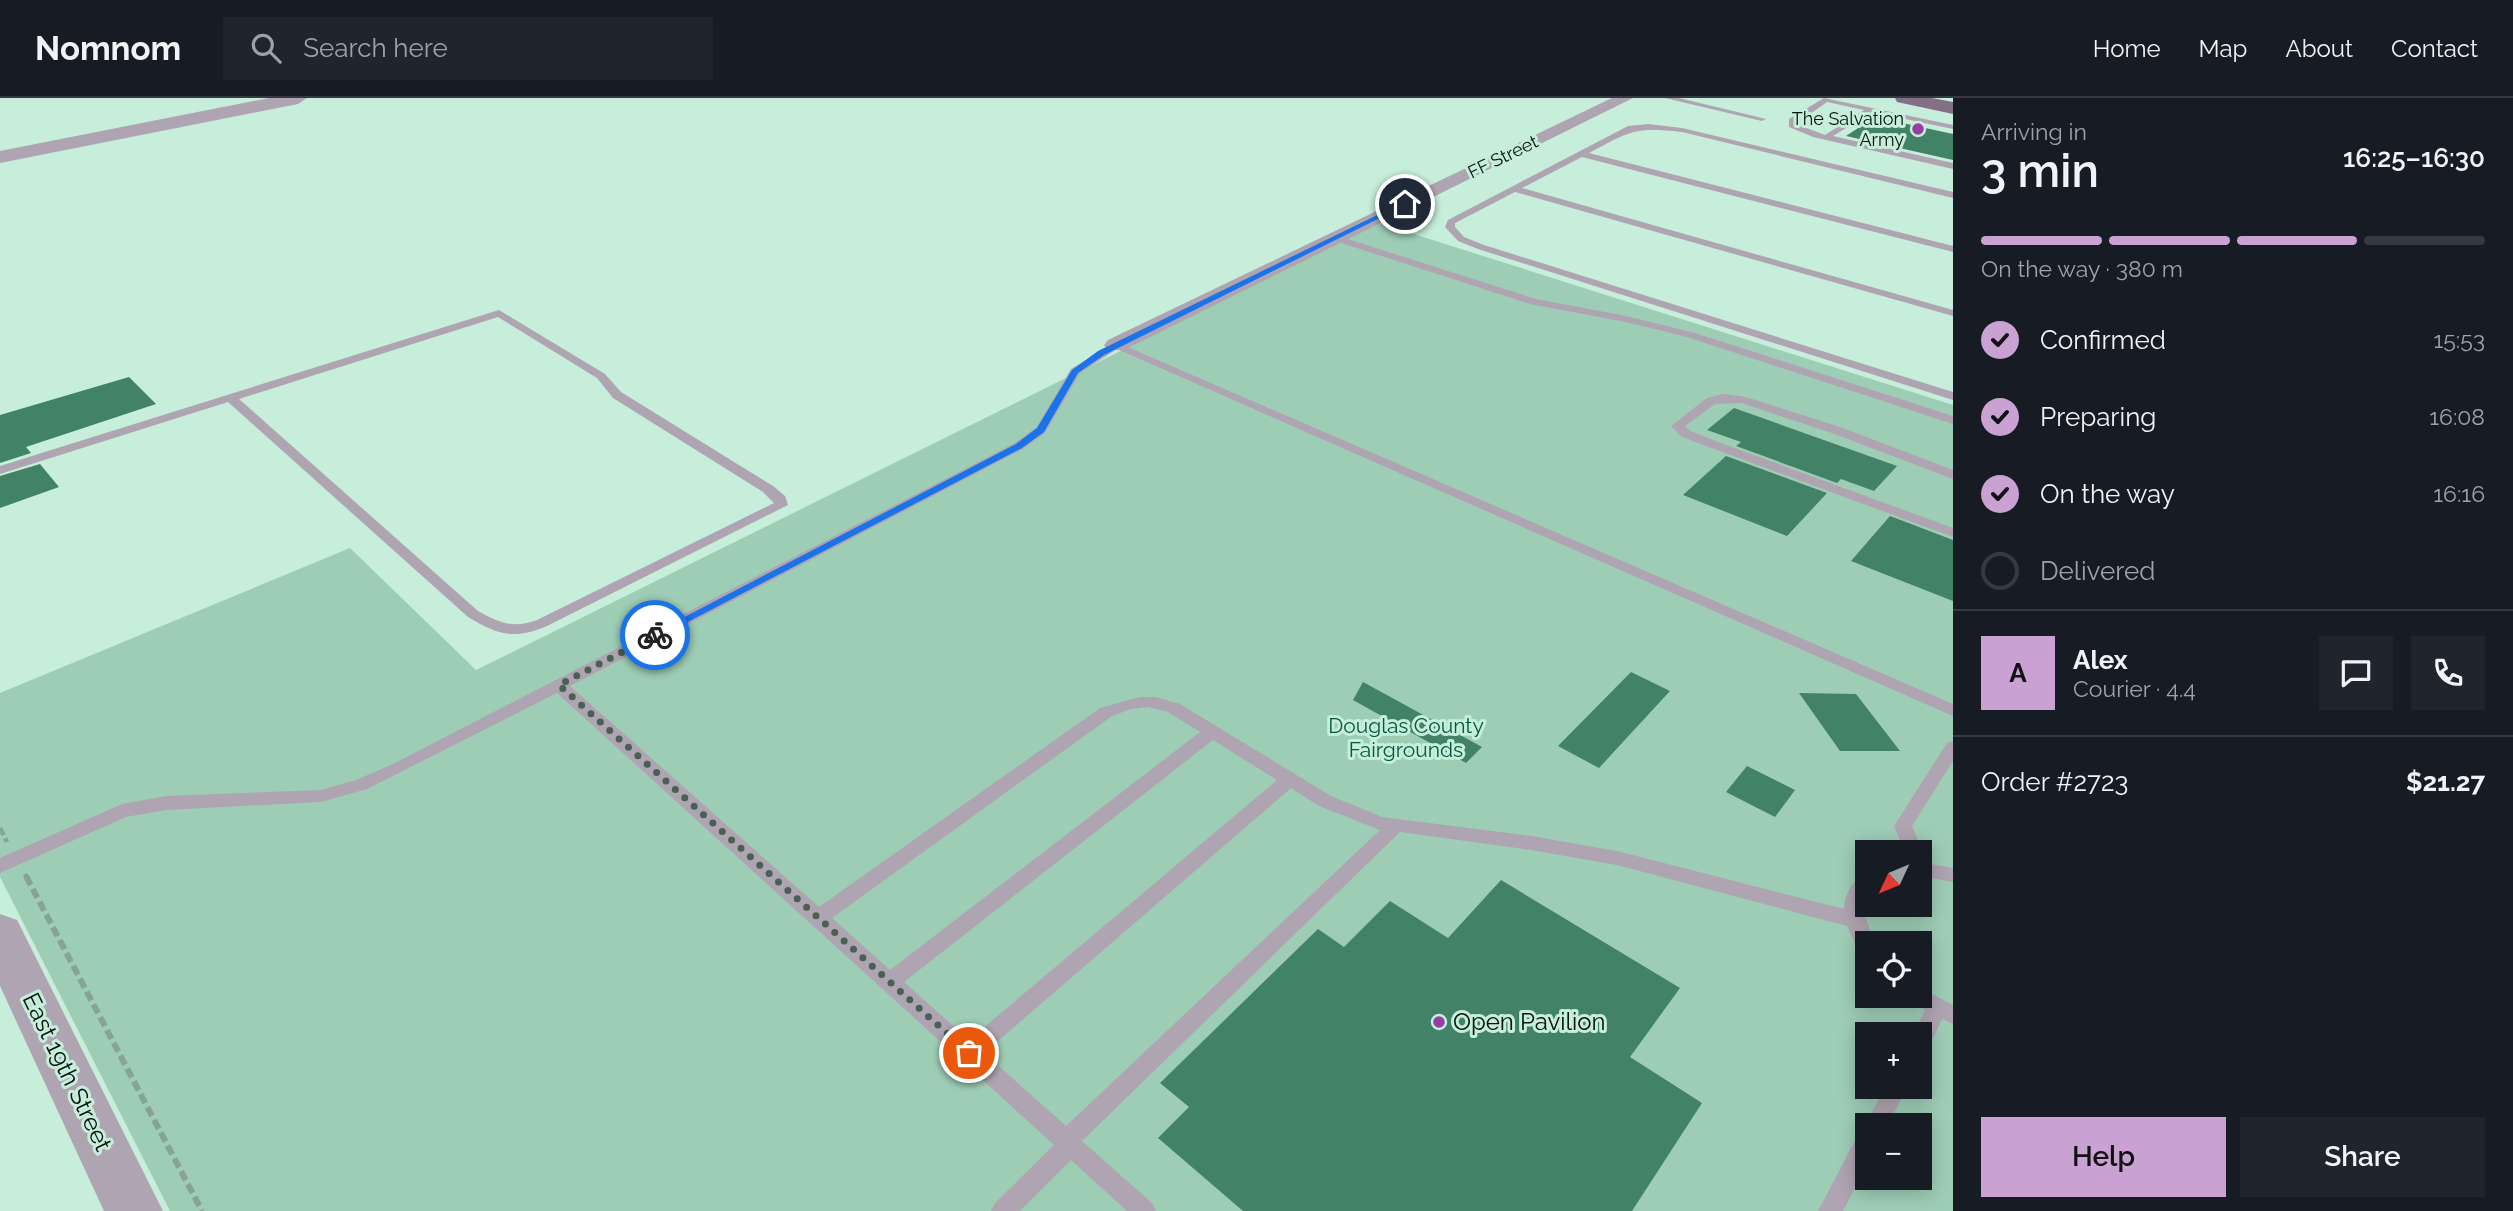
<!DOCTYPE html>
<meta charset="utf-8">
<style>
body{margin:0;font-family:Raleway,sans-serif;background:#20242c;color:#f1f3f6;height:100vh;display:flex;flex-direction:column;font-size:26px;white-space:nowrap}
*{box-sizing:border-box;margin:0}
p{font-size:23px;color:#9ea1a6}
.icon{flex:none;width:38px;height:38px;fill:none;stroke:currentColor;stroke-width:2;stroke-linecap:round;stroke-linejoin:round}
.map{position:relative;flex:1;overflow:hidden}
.details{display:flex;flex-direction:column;background:#171b24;width:560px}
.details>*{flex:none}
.needle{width:46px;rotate:226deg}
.tools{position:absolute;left:1855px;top:742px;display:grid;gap:14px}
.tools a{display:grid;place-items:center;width:77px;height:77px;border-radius:0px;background:#171b24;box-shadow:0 4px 18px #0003;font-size:35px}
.pin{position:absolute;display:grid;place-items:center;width:60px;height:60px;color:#fff;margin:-30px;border:4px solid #fff;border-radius:50%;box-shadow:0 2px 7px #0007}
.courier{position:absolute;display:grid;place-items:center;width:70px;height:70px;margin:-35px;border:5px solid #1a73e8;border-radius:50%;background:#fff;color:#222;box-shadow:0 2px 9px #0007}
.head em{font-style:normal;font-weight:600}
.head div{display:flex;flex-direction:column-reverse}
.head{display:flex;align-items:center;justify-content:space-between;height:119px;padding:0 28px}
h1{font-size:46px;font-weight:600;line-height:52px}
.bar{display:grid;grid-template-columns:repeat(4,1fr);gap:10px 7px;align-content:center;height:84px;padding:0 28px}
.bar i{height:9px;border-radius:5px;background:#363941}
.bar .selected{background:#c9a1d3}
.bar p{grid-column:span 4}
.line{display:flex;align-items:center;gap:18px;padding:0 28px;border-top:2px solid #363941}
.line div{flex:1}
.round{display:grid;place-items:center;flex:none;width:74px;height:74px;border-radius:0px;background:#20242c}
ol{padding:0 28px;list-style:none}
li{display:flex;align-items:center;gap:21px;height:77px}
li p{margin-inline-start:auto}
li .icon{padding:7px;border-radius:50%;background:#c9a1d3;color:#111;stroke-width:4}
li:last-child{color:#9ea1a6}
li i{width:38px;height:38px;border:4px solid #363941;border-radius:50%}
.cta{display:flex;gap:14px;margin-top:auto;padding:14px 28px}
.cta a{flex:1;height:80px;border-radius:0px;background:#c9a1d3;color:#111;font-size:28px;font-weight:600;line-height:80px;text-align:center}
.cta a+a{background:#20242c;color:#f1f3f6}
header{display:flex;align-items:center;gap:42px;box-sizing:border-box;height:98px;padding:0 35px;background:#171b24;border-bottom:2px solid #363941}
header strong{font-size:33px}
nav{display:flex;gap:38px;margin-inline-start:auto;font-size:24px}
.search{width:490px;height:63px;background:#20242c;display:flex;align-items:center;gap:18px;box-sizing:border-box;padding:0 24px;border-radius:0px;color:#9ea1a6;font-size:26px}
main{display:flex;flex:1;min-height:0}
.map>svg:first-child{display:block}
.green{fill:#9ecdb6;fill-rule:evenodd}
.building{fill:#428266}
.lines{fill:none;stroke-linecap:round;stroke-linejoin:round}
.path-far1{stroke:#85a495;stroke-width:4.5;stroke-dasharray:8 3.5;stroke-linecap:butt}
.path{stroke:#85a495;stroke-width:6;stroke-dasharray:10 4.5;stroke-linecap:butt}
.service{fill:#afa4b1;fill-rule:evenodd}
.minor{fill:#afa4b1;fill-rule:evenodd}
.tertiary{fill:#afa4b1;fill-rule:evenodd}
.primary{fill:#837087;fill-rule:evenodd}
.route{fill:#1a73e8}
.done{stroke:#496055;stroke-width:7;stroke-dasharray:0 12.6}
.poi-dot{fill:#983da8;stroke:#c6eeda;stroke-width:2.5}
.labels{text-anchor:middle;stroke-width:6;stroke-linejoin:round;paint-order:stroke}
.far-poi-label{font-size:18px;fill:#05130d;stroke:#c6eeda;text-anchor:end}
.far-street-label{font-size:18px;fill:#05130d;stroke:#c6eeda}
.park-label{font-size:21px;fill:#025a3e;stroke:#c6eeda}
.near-poi-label{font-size:24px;fill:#05130d;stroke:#c6eeda;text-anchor:start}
.near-street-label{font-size:24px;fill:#05130d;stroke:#c6eeda}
</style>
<header>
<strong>Nomnom</strong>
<div class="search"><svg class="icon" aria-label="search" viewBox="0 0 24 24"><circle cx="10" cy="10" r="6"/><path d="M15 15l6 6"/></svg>Search here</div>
<nav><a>Home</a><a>Map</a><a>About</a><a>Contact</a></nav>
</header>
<main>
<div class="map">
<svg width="1953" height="1113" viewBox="0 0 1953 1113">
<rect width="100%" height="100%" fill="#c6eeda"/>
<path class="green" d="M 1379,125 L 1953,307 L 1953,1113 L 170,1113 L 0,779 L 0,595 L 350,450 L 476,572 ZM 1867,754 L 1920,754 L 1920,807 L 1867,807 ZM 1867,845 L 1920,845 L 1920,898 L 1867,898 ZM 1867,936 L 1920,936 L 1920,989 L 1867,989 ZM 1867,1027 L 1920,1027 L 1920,1080 L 1867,1080 Z"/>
<path class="building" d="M 1875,19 L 1953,36 L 1953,62 L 1846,38 Z
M 129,279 L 156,306 L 26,349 L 31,355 L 0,365 L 0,317 Z
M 1734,310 L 1897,368 L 1874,393 L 1841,381 L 1837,385 L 1736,348 L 1741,344 L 1707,332 Z
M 1726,358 L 1827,395 L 1787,438 L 1683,397 Z
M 40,366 L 59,389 L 0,410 L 0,378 Z
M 1890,418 L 1953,442 L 1953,503 L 1851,463 Z
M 1631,574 L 1670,593 L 1599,670 L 1558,648 Z
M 1363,584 L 1482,649 L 1466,665 L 1353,602 Z
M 1799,595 L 1856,596 L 1900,653 L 1840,653 Z
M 1747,668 L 1795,692 L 1775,719 L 1726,694 Z
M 1501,782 L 1680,890 L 1630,959 L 1702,1005 L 1632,1113 L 1243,1113 L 1158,1040 L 1189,1009 L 1160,985 L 1318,831 L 1344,849 L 1390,803 L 1448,840 Z"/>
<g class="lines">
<path class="path-far1" d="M 0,730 L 7,744
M 25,776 L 27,780"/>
<path class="path" d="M 26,778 L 202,1113"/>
<path class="service" d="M 1665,0 L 1679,0 L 1766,21 L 1762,23 Z
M 1824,0 L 1953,27 L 1953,31 L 1872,14 L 1833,38 L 1953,65 L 1953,71 L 1813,39 L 1789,29 L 1789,21 ZM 1827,4 L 1864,12 L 1825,37 L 1796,26 Z
M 1648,26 L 1682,30 L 1953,94 L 1953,100 L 1682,34 C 1633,29 1631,33 1589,55 L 1953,148 L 1953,154 L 1582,59 L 1522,90 L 1953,212 L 1953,218 L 1515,94 L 1455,125 L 1455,129 L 1464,139 L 1484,147 L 1953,294 L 1953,302 L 1478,151 L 1458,143 L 1445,129 L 1448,122 L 1628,28 Z
M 1335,137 L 1536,201 L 1626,218 L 1695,235 L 1953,318 L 1953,326 L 1687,239 L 1626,224 L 1530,206 L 1332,142 L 1330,140 Z
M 499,212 L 605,276 L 621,294 L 773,388 L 785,398 L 788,407 L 547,528 C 514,542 498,537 468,519 L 228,304 L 0,376 L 0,368 ZM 498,219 L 597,280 L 613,300 L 763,394 L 774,405 L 537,522 C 513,531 500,525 478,513 L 239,301 Z
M 1116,244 L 1953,606 L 1953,618 L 1117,251 L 1080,275 L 1045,335 L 1023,351 L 570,588 L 819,809 L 1100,610 L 1140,599 L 1156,599 L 1180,606 L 1331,698 L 1382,719 L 1531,738 L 1617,753 L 1844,811 C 1845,796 1852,781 1867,777 L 1864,816 L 1875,845 L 1867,845 L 1867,858 L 1860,856 L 1847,828 L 1617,767 L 1531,752 L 1400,734 L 1082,1043 L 1152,1105 L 1156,1113 L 1127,1113 L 1071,1062 L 1020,1113 L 991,1113 L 995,1105 L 1054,1047 L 557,595 L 367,691 L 321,704 L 166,712 L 126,719 L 0,775 L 0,760 L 122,706 L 166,698 L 321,692 L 356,682 L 393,666 L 1015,345 L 1037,329 L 1071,271 ZM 1148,609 L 1168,614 L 1200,634 L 890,872 L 832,820 L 1112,618 L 1131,611 ZM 1213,642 L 1277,682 L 969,942 L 904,884 ZM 1291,690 L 1319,708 L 1380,732 L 1066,1028 L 984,955 Z
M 1723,296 L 1746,299 L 1840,329 L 1953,372 L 1953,381 L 1832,335 L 1741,305 L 1715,306 L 1685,328 L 1690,333 L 1721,345 L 1953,430 L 1953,439 L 1682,339 L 1671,328 L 1707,300 Z
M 1953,643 L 1953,663 L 1912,728 L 1923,754 L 1920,759 L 1920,754 L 1905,754 L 1894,728 L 1947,645 Z
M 1920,764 L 1953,770 L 1953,784 L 1920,778 Z
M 1920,890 L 1953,907 L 1953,926 L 1942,921 L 1928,951 L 1920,953 L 1920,936 L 1913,936 L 1925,912 L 1911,904 L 1908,898 L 1920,898 Z
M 1885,989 L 1907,989 L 1888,1027 L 1867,1027 L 1867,1066 L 1843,1113 L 1818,1113 L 1859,1035 L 1867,1032 L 1865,1027 Z"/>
<path class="minor" d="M 1612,0 L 1633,0 L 1124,252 L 1108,252 L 1104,247 L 1108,242 Z"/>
<path class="tertiary" d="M 269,0 L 307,0 L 298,6 L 0,65 L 0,53 Z
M 0,816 L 17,822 L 163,1113 L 104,1113 L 0,888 Z"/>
<path class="primary" d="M 1895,0 L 1932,0 L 1953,4 L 1953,16 L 1897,4 Z"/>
</g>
<path class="route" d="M 1402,105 L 1408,106 L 1104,257 L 1078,275 L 1044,334 L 1022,350 L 659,539 L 650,537 L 1016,346 L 1037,330 L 1072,272 L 1098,253 Z"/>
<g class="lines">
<path class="done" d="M 655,537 L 559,587 L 969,955"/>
</g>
<g class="poi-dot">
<circle cx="1918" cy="31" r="7"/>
<circle cx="1439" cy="924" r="7"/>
</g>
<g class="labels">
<g class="far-poi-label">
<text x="1904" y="27">The Salvation<tspan x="1904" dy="21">Army</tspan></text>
</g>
<g class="far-street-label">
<text transform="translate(1503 59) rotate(-26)" y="6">FF Street</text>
</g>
<g class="park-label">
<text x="1406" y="635">Douglas County<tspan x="1406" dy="24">Fairgrounds</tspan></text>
</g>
<g class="near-poi-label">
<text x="1453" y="932">Open Pavilion</text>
</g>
<g class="near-street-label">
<text transform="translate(67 974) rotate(64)" y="8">East 19th Street</text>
</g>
</g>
</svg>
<div class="tools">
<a><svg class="needle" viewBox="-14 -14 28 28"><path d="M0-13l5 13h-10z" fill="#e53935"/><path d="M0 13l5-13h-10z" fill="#9ea1a6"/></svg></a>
<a><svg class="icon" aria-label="locate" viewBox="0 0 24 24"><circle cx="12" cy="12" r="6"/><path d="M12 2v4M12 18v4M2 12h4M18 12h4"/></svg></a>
<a>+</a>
<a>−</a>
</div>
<div class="pin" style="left:969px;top:955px;background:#ea580c"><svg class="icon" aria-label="bag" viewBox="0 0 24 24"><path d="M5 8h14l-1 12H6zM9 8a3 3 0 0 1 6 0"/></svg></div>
<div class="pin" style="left:1405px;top:106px;background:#1f2937"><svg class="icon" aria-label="home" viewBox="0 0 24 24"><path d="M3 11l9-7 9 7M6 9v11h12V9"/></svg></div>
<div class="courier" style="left:655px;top:537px"><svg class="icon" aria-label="bike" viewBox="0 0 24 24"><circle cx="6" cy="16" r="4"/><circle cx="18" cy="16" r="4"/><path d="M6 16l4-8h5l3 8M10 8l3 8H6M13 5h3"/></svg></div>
</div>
<section class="details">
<div class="head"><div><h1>3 min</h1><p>Arriving in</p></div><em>16:25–16:30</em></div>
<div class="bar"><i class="selected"></i><i class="selected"></i><i class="selected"></i><i></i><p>On the way · 380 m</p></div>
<ol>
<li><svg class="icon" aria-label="check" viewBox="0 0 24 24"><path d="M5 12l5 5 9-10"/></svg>Confirmed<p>15:53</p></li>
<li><svg class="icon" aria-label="check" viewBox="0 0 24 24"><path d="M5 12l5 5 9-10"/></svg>Preparing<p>16:08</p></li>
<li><svg class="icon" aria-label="check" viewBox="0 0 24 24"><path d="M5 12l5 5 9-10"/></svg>On the way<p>16:16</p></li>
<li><i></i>Delivered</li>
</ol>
<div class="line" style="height:126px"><b class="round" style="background:#c9a1d3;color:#111">A</b><div><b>Alex</b><p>Courier · 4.4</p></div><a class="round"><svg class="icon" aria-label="chat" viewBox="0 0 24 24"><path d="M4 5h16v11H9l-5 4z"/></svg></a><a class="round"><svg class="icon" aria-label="phone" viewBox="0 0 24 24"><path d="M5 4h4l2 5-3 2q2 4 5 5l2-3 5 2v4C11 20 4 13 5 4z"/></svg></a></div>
<div class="line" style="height:91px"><div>Order #2723</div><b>$21.27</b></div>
<div class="cta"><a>Help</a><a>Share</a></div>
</section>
</main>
